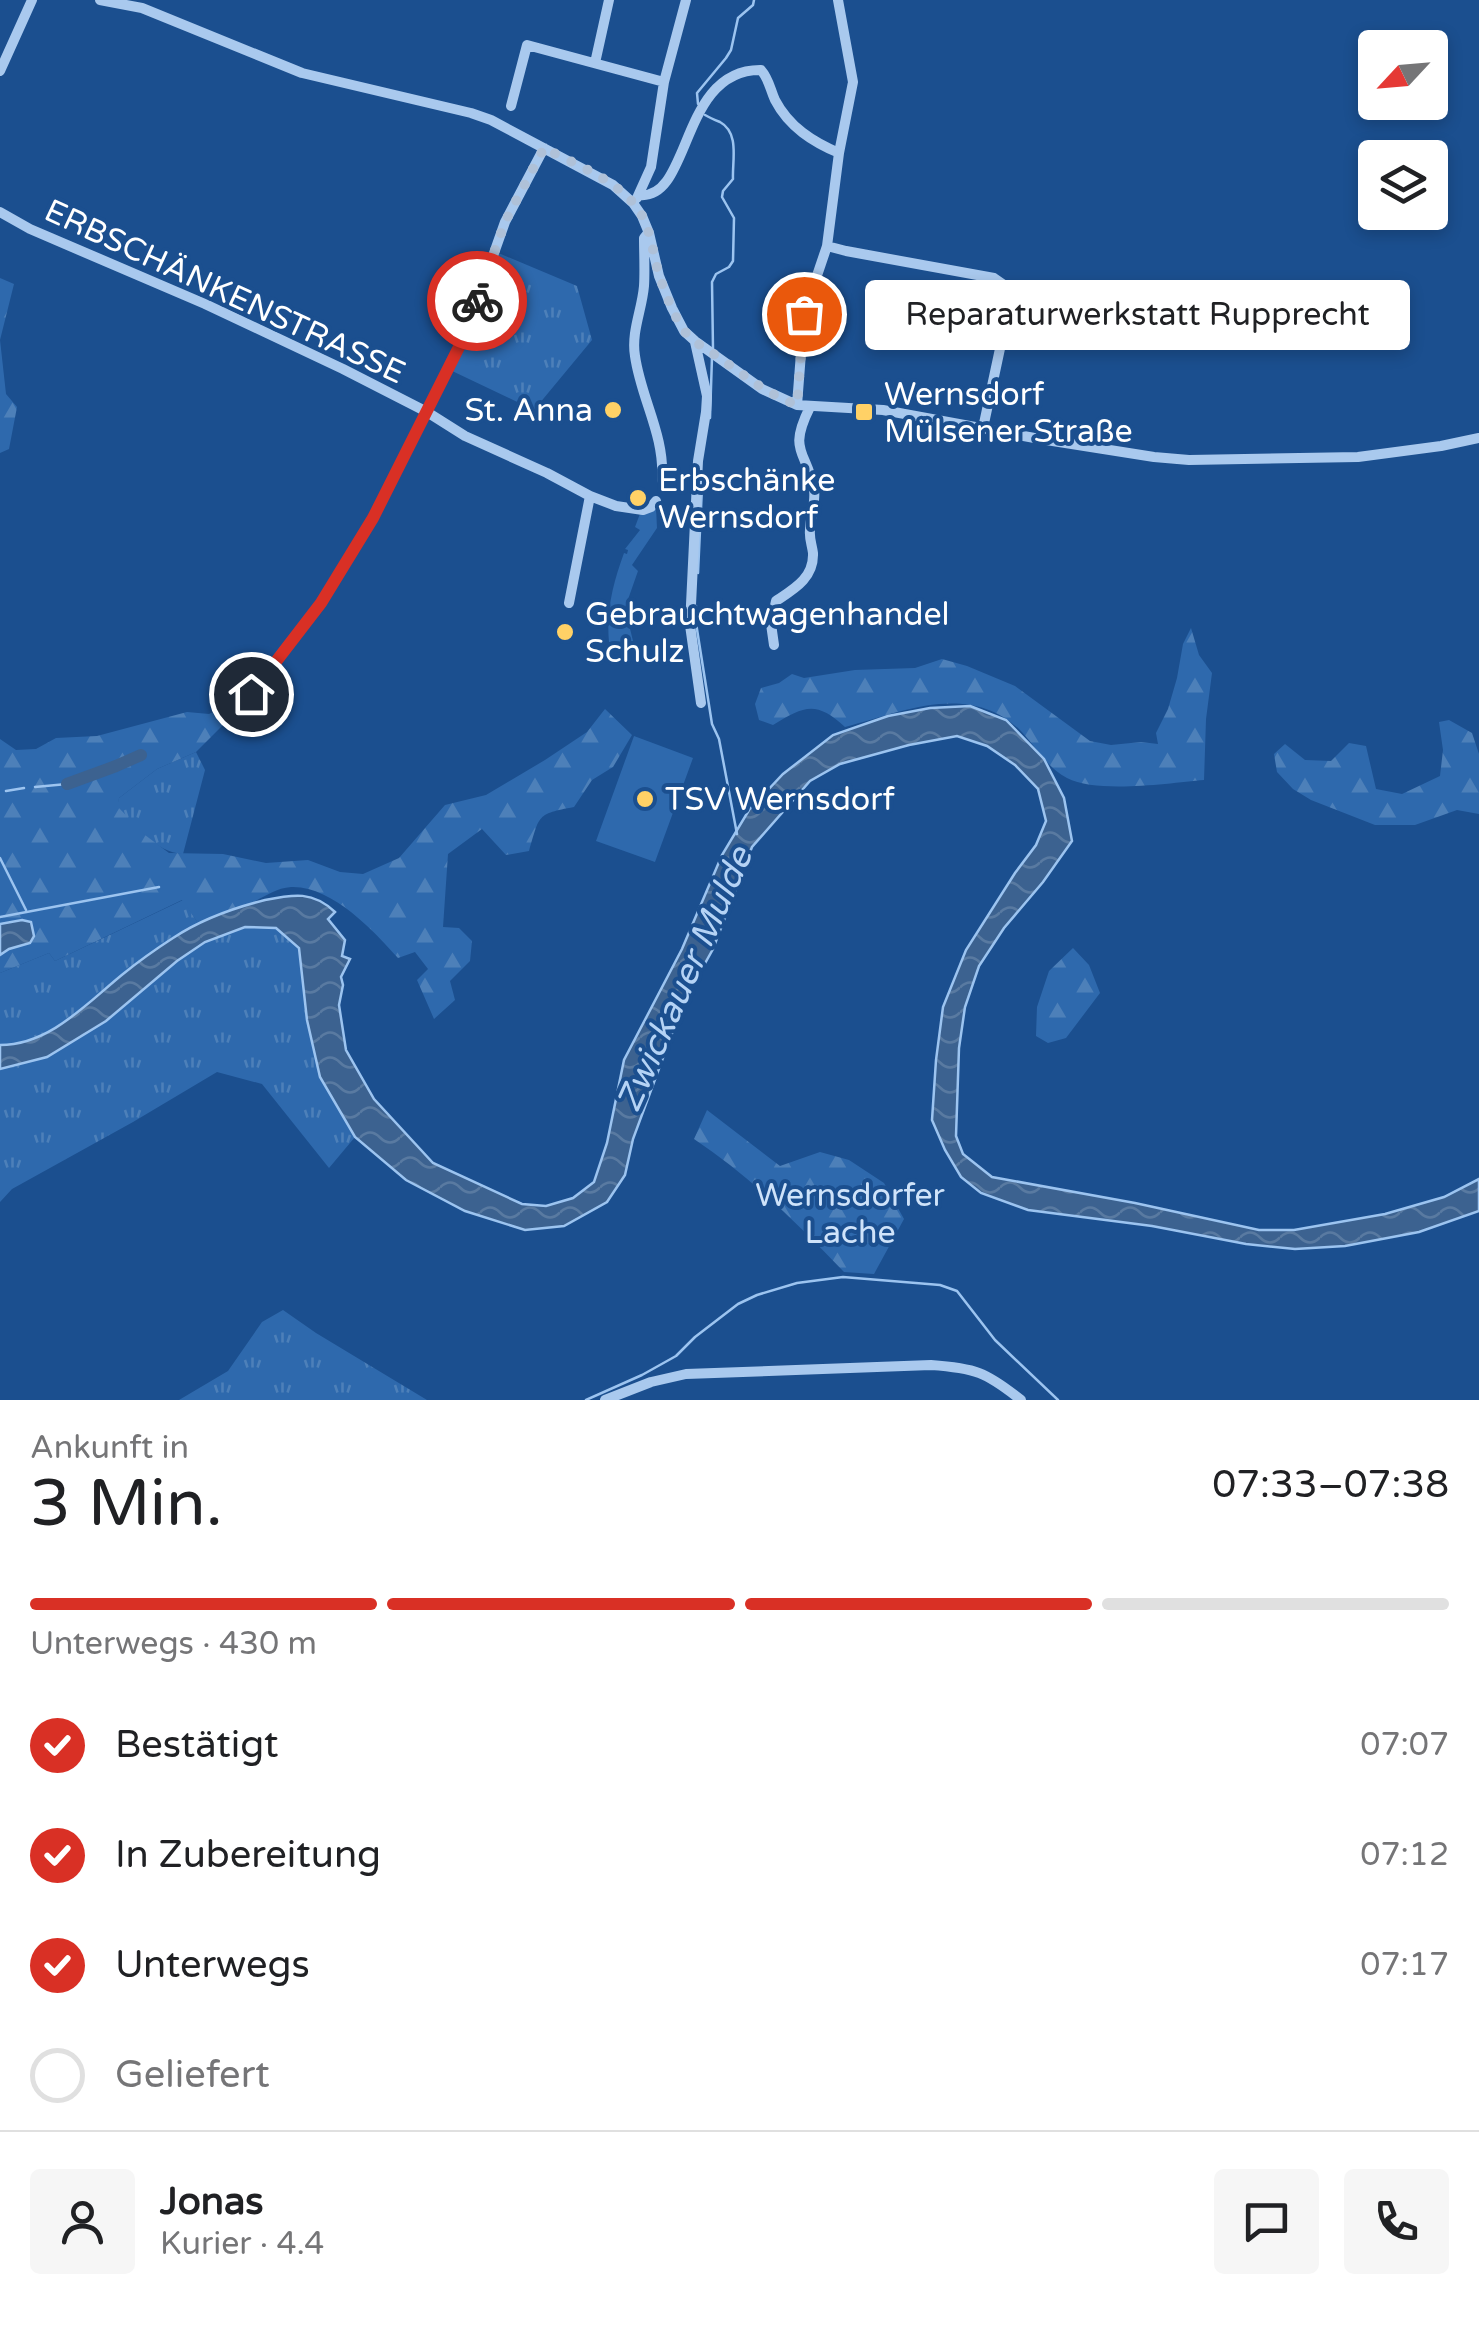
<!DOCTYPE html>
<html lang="de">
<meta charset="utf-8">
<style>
body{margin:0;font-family:"Varela Round",sans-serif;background:#f6f6f6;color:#202124;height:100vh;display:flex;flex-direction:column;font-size:38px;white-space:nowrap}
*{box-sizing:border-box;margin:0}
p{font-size:32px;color:#757577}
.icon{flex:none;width:55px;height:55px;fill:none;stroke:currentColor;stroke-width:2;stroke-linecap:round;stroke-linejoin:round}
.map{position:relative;height:1400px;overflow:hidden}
.panel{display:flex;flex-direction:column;background:#fff;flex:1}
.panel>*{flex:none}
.needle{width:65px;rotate:244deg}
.buttons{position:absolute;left:1358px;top:30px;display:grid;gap:20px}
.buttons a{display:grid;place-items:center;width:90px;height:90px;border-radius:10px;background:#fff;box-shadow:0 5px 15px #0003;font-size:50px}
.pin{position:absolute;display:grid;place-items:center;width:85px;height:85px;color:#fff;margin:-42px;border:5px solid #fff;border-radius:50%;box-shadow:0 2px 10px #0007}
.courier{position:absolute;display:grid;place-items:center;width:100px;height:100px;margin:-50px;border:8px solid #d93025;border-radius:50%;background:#fff;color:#222;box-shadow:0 2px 12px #0007}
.bubble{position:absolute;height:70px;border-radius:10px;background:#fff;box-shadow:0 5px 15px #0003;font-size:32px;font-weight:600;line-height:70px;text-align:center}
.headline em{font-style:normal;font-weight:600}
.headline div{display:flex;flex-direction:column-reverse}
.headline{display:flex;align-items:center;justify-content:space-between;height:170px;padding:0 30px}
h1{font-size:65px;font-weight:600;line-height:75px}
.bar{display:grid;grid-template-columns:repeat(4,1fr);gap:15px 10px;align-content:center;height:120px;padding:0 30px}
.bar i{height:12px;border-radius:8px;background:#e0e0e0}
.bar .current{background:#d93025}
.bar p{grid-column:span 4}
.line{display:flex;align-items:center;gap:25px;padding:0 30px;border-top:2px solid #e0e0e0}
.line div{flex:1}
.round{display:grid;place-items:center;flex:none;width:105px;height:105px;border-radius:10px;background:#f6f6f6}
ol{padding:0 30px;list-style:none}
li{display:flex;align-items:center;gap:30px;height:110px}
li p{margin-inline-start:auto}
li .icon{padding:10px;border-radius:50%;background:#d93025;color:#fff;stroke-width:4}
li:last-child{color:#757577}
li i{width:55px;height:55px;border:5px solid #e0e0e0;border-radius:50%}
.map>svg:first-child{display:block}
.grass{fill:url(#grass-tufts)}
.forest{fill:url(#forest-firs)}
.park{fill:#2e69ad}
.water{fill:url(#water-waves);stroke:#9cc4f0;stroke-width:2.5}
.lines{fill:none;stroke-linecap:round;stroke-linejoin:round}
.stream{stroke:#9cc4f0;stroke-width:2.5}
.river{stroke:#3c6290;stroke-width:12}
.minor{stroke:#a9c9ee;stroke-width:10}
.done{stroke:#afc1d8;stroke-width:10;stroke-dasharray:0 18}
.route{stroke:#d93025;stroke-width:12}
.poi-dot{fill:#ffd166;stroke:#1b4f8f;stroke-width:4}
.labels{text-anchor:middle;stroke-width:8;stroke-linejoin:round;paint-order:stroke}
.street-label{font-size:32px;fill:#fff;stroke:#1b4f8f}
.poi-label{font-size:32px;fill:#fff;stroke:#1b4f8f;text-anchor:start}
.park-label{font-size:32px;fill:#cfe3fa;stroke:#1b4f8f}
.water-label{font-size:35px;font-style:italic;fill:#b5d3f5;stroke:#1b4f8f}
</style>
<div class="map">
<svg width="1479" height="1400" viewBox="0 0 1479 1400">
<defs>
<pattern id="grass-tufts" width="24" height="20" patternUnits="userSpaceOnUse" patternTransform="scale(2.5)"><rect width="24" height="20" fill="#2e69ad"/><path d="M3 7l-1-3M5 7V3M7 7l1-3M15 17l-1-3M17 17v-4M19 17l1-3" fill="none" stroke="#4d80b9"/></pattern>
<pattern id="forest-firs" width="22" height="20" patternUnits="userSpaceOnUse" patternTransform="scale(2.5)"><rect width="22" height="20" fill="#2e69ad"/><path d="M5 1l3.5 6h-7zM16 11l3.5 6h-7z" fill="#4d80b9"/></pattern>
<pattern id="water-waves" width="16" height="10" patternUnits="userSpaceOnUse" patternTransform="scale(2.5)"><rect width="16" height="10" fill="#3c6290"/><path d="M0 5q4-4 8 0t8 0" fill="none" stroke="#597aa1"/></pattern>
</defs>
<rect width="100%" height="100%" fill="#1b4f8f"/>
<path class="grass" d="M 496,252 L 577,286 L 592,340 L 534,410 L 448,369 Z
M 196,752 L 205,770 L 183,854 C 155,852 136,826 117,807 L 119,798 L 157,769 Z
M 183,900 L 198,923 C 173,938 149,954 126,972 C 88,1001 52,1045 0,1045 L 0,973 L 49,953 L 55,961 Z
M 245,927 L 276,928 L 299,948 L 320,1077 L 355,1137 L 329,1168 L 262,1084 L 217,1072 L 133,1122 L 12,1189 L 0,1202 L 0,1069 L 48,1057 L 177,961 L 205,942 Z
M 283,1310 L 316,1333 L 427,1400 L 179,1400 L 228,1371 L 262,1322 Z"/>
<path class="forest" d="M 0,278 L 14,284 L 0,340 L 6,394 L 17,407 L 9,449 L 0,453 Z
M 1191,628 L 1199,655 L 1212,673 L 1206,719 L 1204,780 C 1169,783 1098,794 1067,778 C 1047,768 1035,745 1019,729 C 968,682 904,711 845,727 C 816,700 804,706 773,725 L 759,720 L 755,704 L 761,688 L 779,683 L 792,674 L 804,678 L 855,670 L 915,668 L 942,659 L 967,666 L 1015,686 L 1090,741 L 1111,745 L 1141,742 L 1158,744 L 1156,733 L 1168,709 L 1177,678 L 1183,644 Z
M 231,703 L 233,715 L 196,752 L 157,769 L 119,798 L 118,807 L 145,835 L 169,853 L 223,854 L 266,863 L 308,860 L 340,872 L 363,874 L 399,858 L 445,805 L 486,795 L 545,760 L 587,732 L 605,709 L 632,735 L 613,767 L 592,780 L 574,807 C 536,814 540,815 529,851 L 506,855 L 482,829 L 448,854 L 443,927 L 459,928 L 472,941 L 470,961 L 450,981 L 455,1000 L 434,1019 L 417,980 L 428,969 L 415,952 L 398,958 C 374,931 331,885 291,887 C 275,888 263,898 249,904 C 232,912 215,917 198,923 L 182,900 L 55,961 L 49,953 L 0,973 L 0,739 L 16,750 L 36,749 L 56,738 L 97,736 L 187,712 L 209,714 Z
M 1449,720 L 1472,733 L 1479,754 L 1479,814 L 1457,810 L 1415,825 L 1375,825 L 1311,800 L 1293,789 L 1277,772 L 1274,754 L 1285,744 L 1305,760 L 1331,761 L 1349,743 L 1366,746 L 1376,789 L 1402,794 L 1440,776 L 1443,750 L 1439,722 Z
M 1073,948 L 1089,965 L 1100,993 L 1066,1038 L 1048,1043 L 1036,1036 L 1037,1007 L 1049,971 Z
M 707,1110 L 780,1166 L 820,1152 L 849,1160 L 884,1183 L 904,1219 L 874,1274 L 844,1272 C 798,1224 750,1176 694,1139 Z"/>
<path class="park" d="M 656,507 L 657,528 L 632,565 L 638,571 L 625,608 L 633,641 L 609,642 C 606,611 613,583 624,553 L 627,554 L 628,550 L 625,549 L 640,530 L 635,527 L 641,511 Z
M 634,736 L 693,758 L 655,862 L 596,841 Z"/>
<path class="water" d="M 970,706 L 1006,720 L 1044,759 L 1064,798 L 1072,841 L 1043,882 L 1004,928 L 979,966 L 965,1007 L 959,1048 L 956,1136 L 963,1154 L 992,1177 L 1135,1203 L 1259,1230 L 1294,1230 L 1385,1214 L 1444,1197 L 1479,1179 L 1479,1211 L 1419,1232 L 1345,1246 L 1295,1249 L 1246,1244 L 1152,1226 L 1028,1210 L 981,1193 L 961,1177 L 945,1150 L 932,1120 L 936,1060 L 943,1007 L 966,950 L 1015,873 L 1036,845 L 1046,821 L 1038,789 L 1015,765 L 987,746 L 957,736 L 909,745 L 840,764 L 810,781 L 752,847 L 713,949 L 684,1001 L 633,1139 L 625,1175 L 607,1202 L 564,1226 L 525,1230 L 465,1211 L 406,1180 L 355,1137 L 320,1077 L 307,1020 L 299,948 L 276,928 L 245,927 L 205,942 L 177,961 L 106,1021 L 47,1057 L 0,1069 L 0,1045 C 50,1045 87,1003 123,974 C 139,961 156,949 173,938 C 200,920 233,908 265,900 C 294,894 313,891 335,912 L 328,919 L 345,940 L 342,956 L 350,959 L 341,977 L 343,985 L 339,1005 L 346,1050 L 374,1099 L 433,1163 L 522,1204 L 546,1206 L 573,1198 L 594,1182 L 607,1143 L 624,1060 L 682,949 L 722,855 L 749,810 L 783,774 L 833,735 L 888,716 L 930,708 Z
M 22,920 L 31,922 L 34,936 L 30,943 L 9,949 L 0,955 L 0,924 Z"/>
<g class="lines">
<path class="stream" d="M 698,104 L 697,93 L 726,58 L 731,50 L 738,18 L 753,5 L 754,0
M 705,115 C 710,118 715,120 720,122 C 740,133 732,161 733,179 L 723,191 L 722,197 L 734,218 L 733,261 L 729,267 L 716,274 L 712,282 L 713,349
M 710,418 L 712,357
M 698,573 L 702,487
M 696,606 L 696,623 L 712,724 L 719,739 L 737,834
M 35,787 L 67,784
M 6,791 L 24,788
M 0,858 L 26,910
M 0,917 L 159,887
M 586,1400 L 642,1375 L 676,1356 L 695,1337 L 738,1304 L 757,1295 L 797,1283 L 843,1277 L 940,1285 L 957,1291 L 995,1340 L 1058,1400"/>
<path class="river" d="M 67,784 L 116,766 L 141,755"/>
<path class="minor" d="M 100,0 L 142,8 L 302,73 L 471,113 L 491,120 L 613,185 L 633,203 L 642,216 L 649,233 L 659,276 L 672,308 L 684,331 L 695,341 L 762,389 L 797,405 L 883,410 L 1040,439 L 1154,457 L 1189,460 L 1358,457 L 1441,446 L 1479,438
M 838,0 L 853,82 L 839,153 L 827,246 L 846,251 L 994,278 L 1007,287 L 1010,302 L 983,428
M 595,63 L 609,0
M 0,71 L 32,0
M 511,106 L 527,45 L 664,82
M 639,195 C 692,201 679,69 761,70 C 769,79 770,89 775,100 C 789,127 813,142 839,153
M 637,198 L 651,167 L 664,82 L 686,0
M 0,212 L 30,229 L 205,304 L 343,369 L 427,412 L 465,436 L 547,473 L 590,496 L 616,506 L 643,510 L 651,507 L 656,501
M 648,233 L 644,238 C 644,254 645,270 644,286 C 642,310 631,332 635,356 C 641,399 665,435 662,480
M 695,342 L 707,396 L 706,412 L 698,461 L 690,625 L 701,703
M 797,405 L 804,314 L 827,246
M 569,603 L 590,496
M 774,645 L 771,624 L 776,601 C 794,589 814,578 813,553 C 812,545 809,538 810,530 C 810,516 816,504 814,490 C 807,450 787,453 810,407
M 251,693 L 321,603 L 373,518 L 465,335 L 505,222 L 544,148
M 605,1400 L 651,1382 L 686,1374 L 931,1365 C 975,1368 986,1372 1021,1400"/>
</g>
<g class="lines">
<path class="done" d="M 477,301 L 505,222 L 544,148 C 574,164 613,178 635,205 C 652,226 652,254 660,278 C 666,295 673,313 682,328 C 691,341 705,348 718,357 C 744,375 767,394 797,405 L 804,314"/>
<path class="route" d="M 251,694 L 321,603 L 373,518 L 465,335 L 477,301"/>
</g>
<g class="poi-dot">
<circle cx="613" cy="410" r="10"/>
<rect x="854" y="402" width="20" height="20" rx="5"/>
<circle cx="638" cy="498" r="10"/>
<circle cx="565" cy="632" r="10"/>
<circle cx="645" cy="799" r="10"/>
</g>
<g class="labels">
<g class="street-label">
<text transform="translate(225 291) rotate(25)" y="11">ERBSCHÄNKENSTRASSE</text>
</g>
<g class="poi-label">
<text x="884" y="405">Wernsdorf<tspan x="884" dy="37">Mülsener Straße</tspan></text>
<text x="593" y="421" text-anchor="end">St. Anna</text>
<text x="658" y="491">Erbschänke<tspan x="658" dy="37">Wernsdorf</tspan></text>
<text x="585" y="625">Gebrauchtwagenhandel<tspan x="585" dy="37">Schulz</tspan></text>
<text x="665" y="810">TSV Wernsdorf</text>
</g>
<g class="park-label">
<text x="850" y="1206">Wernsdorfer<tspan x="850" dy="37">Lache</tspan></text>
</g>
<g class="water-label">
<text transform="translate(684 979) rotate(-66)" y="12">Zwickauer Mulde</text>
</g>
</g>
</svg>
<div class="buttons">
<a><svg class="needle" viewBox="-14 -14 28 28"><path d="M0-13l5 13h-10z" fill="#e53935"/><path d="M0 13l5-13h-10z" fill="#757577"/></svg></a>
<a><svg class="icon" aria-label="layers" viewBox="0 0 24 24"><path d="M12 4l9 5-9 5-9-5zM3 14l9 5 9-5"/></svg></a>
</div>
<div class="pin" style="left:804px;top:314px;background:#ea580c"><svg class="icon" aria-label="bag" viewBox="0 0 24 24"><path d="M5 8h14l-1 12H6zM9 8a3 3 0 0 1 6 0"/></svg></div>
<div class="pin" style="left:251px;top:694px;background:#1f2937"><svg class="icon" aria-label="home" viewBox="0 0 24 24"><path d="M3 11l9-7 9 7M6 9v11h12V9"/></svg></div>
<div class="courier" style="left:477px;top:301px"><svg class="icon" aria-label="bike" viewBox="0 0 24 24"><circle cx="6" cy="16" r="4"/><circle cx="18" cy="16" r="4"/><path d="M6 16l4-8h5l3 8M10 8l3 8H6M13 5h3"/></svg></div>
<div class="bubble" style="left:865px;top:280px;width:545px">Reparaturwerkstatt Rupprecht</div>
</div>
<section class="panel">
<div class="headline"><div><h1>3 Min.</h1><p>Ankunft in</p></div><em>07:33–07:38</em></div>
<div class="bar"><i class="current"></i><i class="current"></i><i class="current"></i><i></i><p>Unterwegs · 430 m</p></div>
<ol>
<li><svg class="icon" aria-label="check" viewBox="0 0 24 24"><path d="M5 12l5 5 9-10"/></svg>Bestätigt<p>07:07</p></li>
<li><svg class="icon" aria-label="check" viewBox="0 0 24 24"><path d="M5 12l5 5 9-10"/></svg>In Zubereitung<p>07:12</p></li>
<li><svg class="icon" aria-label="check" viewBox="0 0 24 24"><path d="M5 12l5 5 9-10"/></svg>Unterwegs<p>07:17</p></li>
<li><i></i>Geliefert</li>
</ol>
<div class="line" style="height:180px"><a class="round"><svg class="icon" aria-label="person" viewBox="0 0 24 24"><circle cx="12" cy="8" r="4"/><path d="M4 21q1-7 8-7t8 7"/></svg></a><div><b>Jonas</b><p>Kurier · 4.4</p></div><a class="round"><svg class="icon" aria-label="chat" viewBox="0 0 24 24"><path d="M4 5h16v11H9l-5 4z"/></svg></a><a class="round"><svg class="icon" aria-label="phone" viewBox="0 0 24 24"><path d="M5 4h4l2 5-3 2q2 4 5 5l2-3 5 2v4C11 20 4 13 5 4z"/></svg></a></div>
</section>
